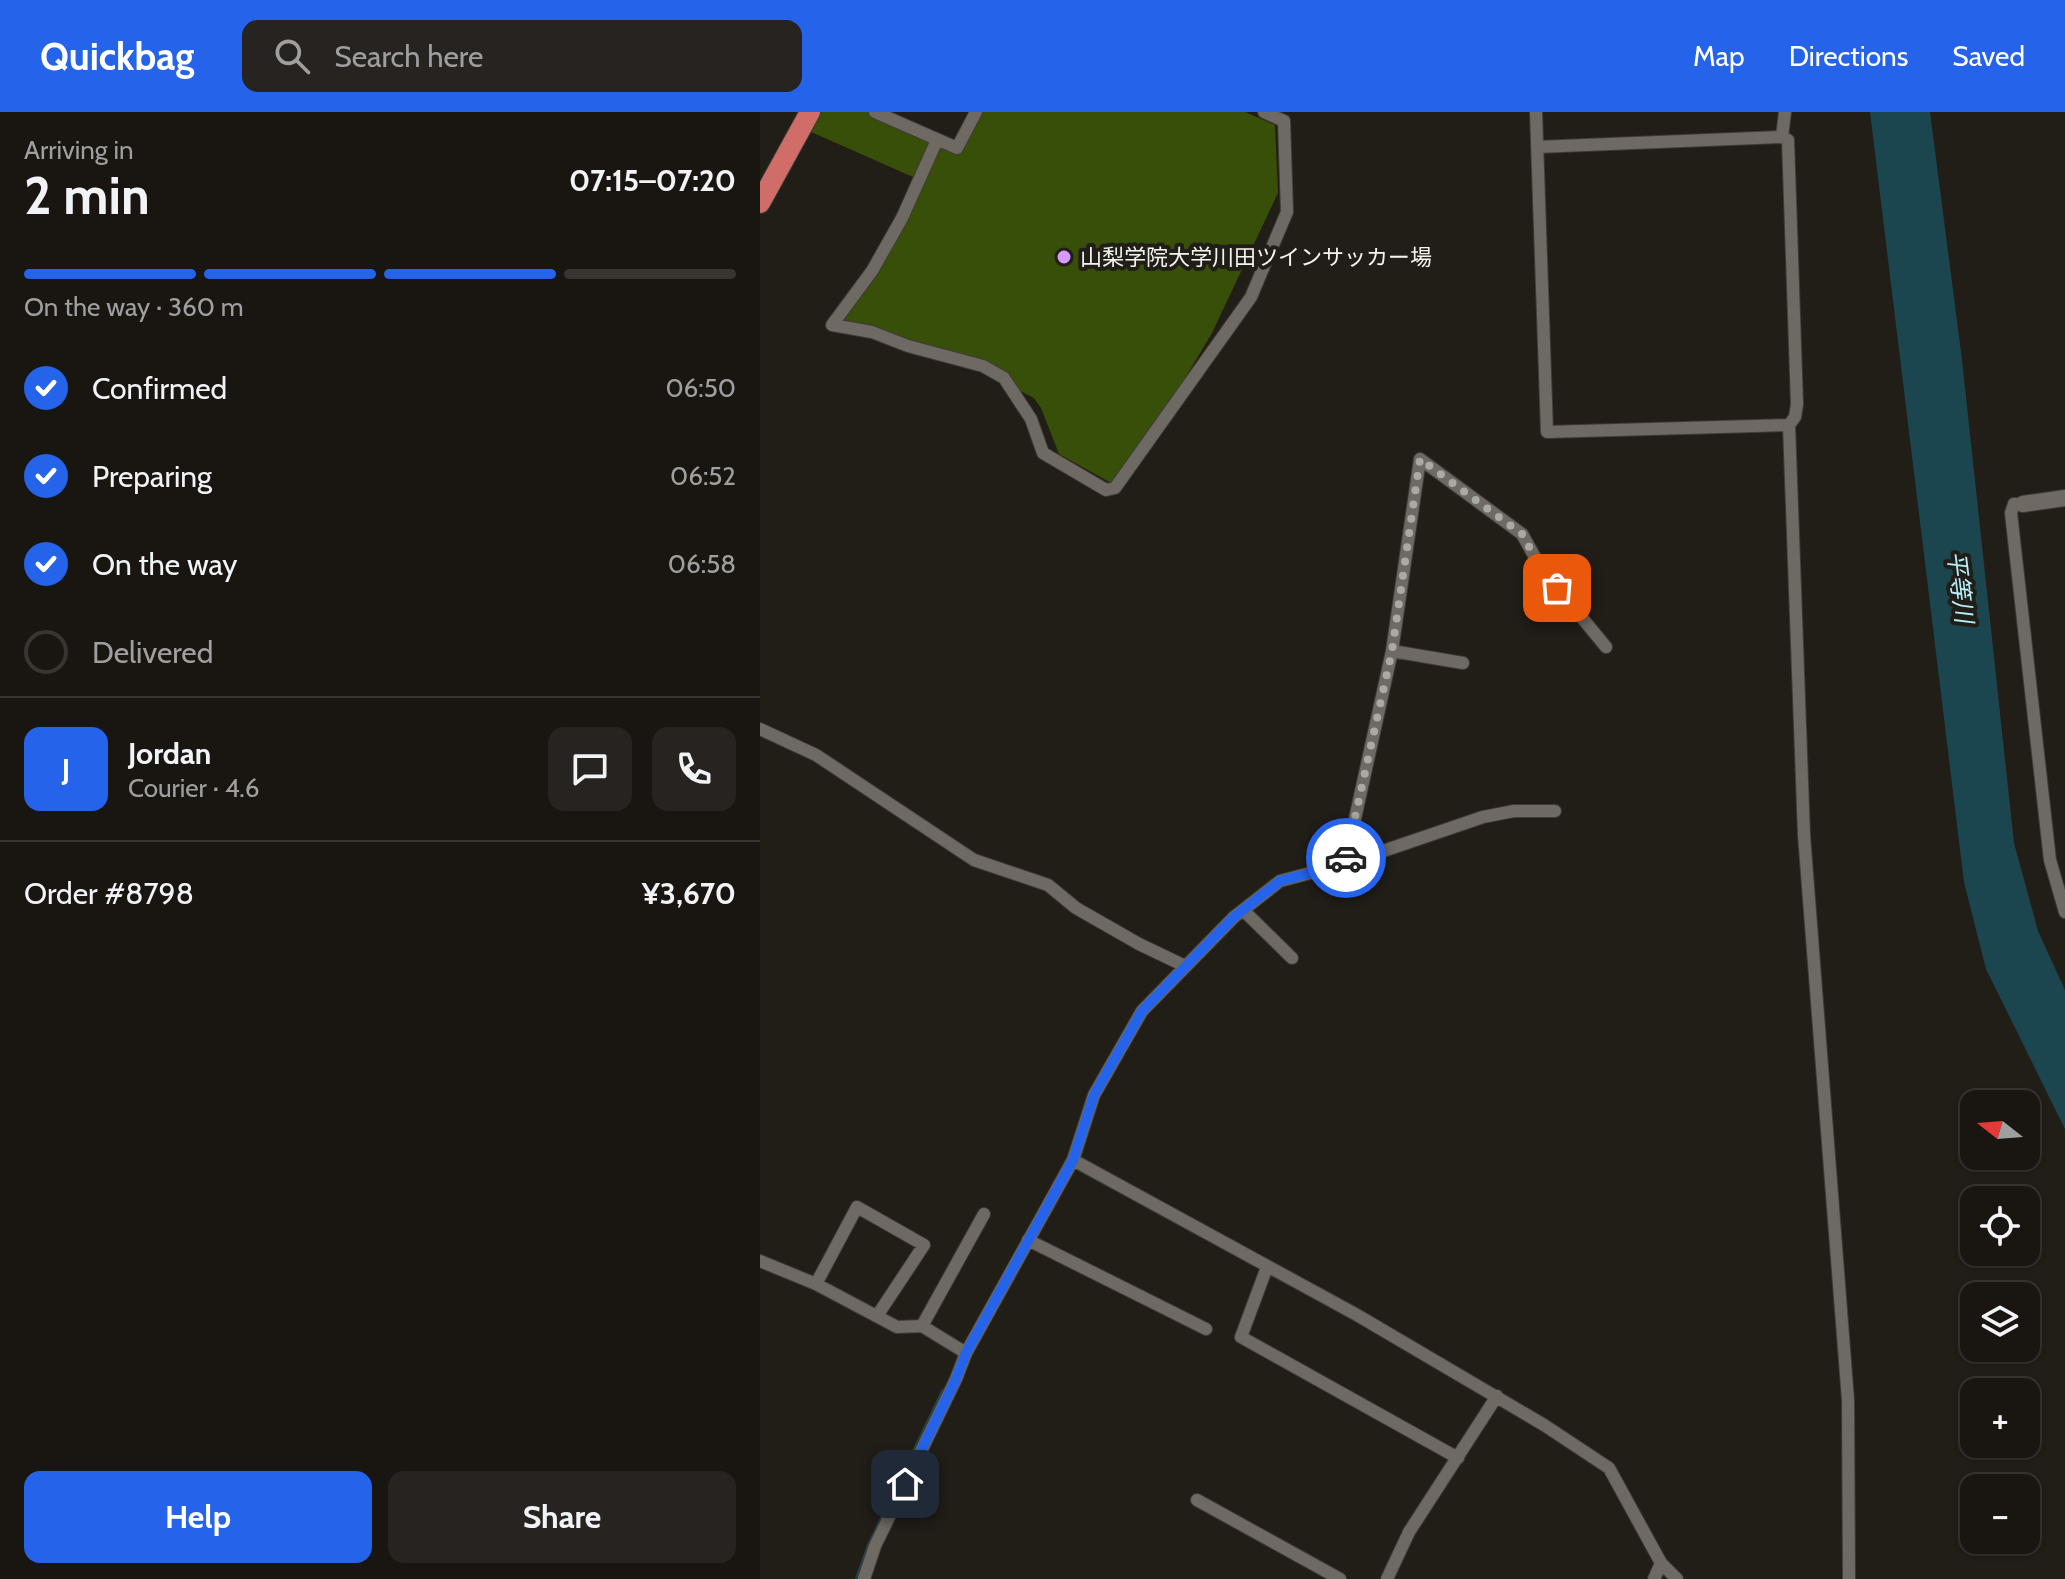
<!DOCTYPE html>
<meta charset="utf-8">
<style>
body{margin:0;font-family:Cabin,"Noto Sans JP",sans-serif;background:#262320;color:#f1f3f6;height:100vh;display:flex;flex-direction:column;font-size:30px;white-space:nowrap}
*{box-sizing:border-box;margin:0}
p{font-size:26px;color:#9f9f9f}
.icon{flex:none;width:44px;height:44px;fill:none;stroke:currentColor;stroke-width:2;stroke-linecap:round;stroke-linejoin:round}
.map{position:relative;flex:1;overflow:hidden}
.sheet{display:flex;flex-direction:column;background:#191612;width:760px}
.sheet>*{flex:none}
.needle{width:52px;rotate:287deg}
.fabs{position:absolute;left:1200px;top:978px;display:grid;gap:16px}
.fabs a{display:grid;place-items:center;width:80px;height:80px;border-radius:16px;background:#191612;box-shadow:0 2px 6px #0004,0 0 0 2px #373532;font-size:40px}
.pin{position:absolute;display:grid;place-items:center;width:68px;height:68px;color:#fff;margin:-34px;border-radius:16px;box-shadow:0 4px 12px #0006}
.courier{position:absolute;display:grid;place-items:center;width:80px;height:80px;margin:-40px;border:6px solid #2563eb;border-radius:50%;background:#fff;color:#222;box-shadow:0 2px 10px #0007}
.summary em{font-style:normal;font-weight:800}
.summary div{display:flex;flex-direction:column-reverse}
.summary{display:flex;align-items:center;justify-content:space-between;height:136px;padding:0 24px}
h1{font-size:52px;font-weight:800;line-height:60px}
.bar{display:grid;grid-template-columns:repeat(4,1fr);gap:12px 8px;align-content:center;height:96px;padding:0 24px}
.bar i{height:10px;border-radius:6px;background:#373532}
.bar .current{background:#2563eb}
.bar p{grid-column:span 4}
.line{display:flex;align-items:center;gap:20px;padding:0 24px;border-top:2px solid #373532}
.line div{flex:1}
.round{display:grid;place-items:center;flex:none;width:84px;height:84px;border-radius:16px;background:#262320}
ol{padding:0 24px;list-style:none}
li{display:flex;align-items:center;gap:24px;height:88px}
li p{margin-inline-start:auto}
li .icon{padding:8px;border-radius:50%;background:#2563eb;color:#fff;stroke-width:4}
li:last-child{color:#9f9f9f}
li i{width:44px;height:44px;border:4px solid #373532;border-radius:50%}
.action{display:flex;gap:16px;margin-top:auto;padding:16px 24px}
.action a{flex:1;height:92px;border-radius:16px;background:#2563eb;color:#fff;font-size:32px;font-weight:800;line-height:92px;text-align:center}
.action a+a{background:#262320;color:#f1f3f6}
header{display:flex;align-items:center;gap:48px;box-sizing:border-box;height:112px;padding:0 40px;background:#2563eb;color:#fff}
header strong{font-size:38px}
nav{display:flex;gap:44px;margin-inline-start:auto;font-size:28px}
.search{width:560px;height:72px;background:#262320;display:flex;align-items:center;gap:20px;box-sizing:border-box;padding:0 28px;border-radius:16px;color:#9f9f9f;font-size:30px}
main{display:flex;flex:1;min-height:0}
.map>svg:first-child{display:block}
.pitch{fill:#384f09}
.water{fill:#1c464f}
.lines{fill:none;stroke-linecap:round;stroke-linejoin:round}
.stream{stroke:#1c464f;stroke-width:4}
.minor-casing{stroke:#3f3c38;stroke-width:14}
.tertiary-casing{stroke:#3f3c38;stroke-width:18}
.trunk-casing{stroke:#3f3c38;stroke-width:22}
.minor{stroke:#6e6962;stroke-width:12}
.tertiary{stroke:#6e6962;stroke-width:16}
.trunk{stroke:#d06d68;stroke-width:20}
.done{stroke:#aba9a4;stroke-width:8;stroke-dasharray:0 14.4}
.route{stroke:#2563eb;stroke-width:10}
.poi-dot{fill:#d59bfa;stroke:#211e18;stroke-width:3}
.labels{text-anchor:middle;stroke-width:8;stroke-linejoin:round;paint-order:stroke}
.poi-label{font-size:22px;fill:#f6f4f0;stroke:#211e18;text-anchor:start}
.water-label{font-size:24px;font-style:italic;fill:#b5effb;stroke:#211e18}
</style>
<header>
<strong>Quickbag</strong>
<div class="search"><svg class="icon" aria-label="search" viewBox="0 0 24 24"><circle cx="10" cy="10" r="6"/><path d="M15 15l6 6"/></svg>Search here</div>
<nav><a>Map</a><a>Directions</a><a>Saved</a></nav>
</header>
<main>
<section class="sheet">
<div class="summary"><div><h1>2 min</h1><p>Arriving in</p></div><em>07:15–07:20</em></div>
<div class="bar"><i class="current"></i><i class="current"></i><i class="current"></i><i></i><p>On the way · 360 m</p></div>
<ol>
<li><svg class="icon" aria-label="check" viewBox="0 0 24 24"><path d="M5 12l5 5 9-10"/></svg>Confirmed<p>06:50</p></li>
<li><svg class="icon" aria-label="check" viewBox="0 0 24 24"><path d="M5 12l5 5 9-10"/></svg>Preparing<p>06:52</p></li>
<li><svg class="icon" aria-label="check" viewBox="0 0 24 24"><path d="M5 12l5 5 9-10"/></svg>On the way<p>06:58</p></li>
<li><i></i>Delivered</li>
</ol>
<div class="line" style="height:144px"><b class="round" style="background:#2563eb;color:#fff">J</b><div><b>Jordan</b><p>Courier · 4.6</p></div><a class="round"><svg class="icon" aria-label="chat" viewBox="0 0 24 24"><path d="M4 5h16v11H9l-5 4z"/></svg></a><a class="round"><svg class="icon" aria-label="phone" viewBox="0 0 24 24"><path d="M5 4h4l2 5-3 2q2 4 5 5l2-3 5 2v4C11 20 4 13 5 4z"/></svg></a></div>
<div class="line" style="height:104px"><div>Order #8798</div><b>¥3,670</b></div>
<div class="action"><a>Help</a><a>Share</a></div>
</section>
<div class="map">
<svg width="1305" height="1467" viewBox="0 0 1305 1467">
<rect width="100%" height="100%" fill="#211e18"/>
<path class="pitch" d="M 59,0 L 109,0 L 199,42 L 222,0 L 485,0 L 515,13 L 518,81 L 452,221 L 421,273 L 353,372 L 299,342 L 281,296 L 274,286 L 256,277 L 247,261 L 200,243 L 84,209 L 162,69 L 49,19 Z"/>
<path class="water" d="M 1110,0 L 1170,0 L 1202,248 L 1254,731 L 1278,819 L 1305,878 L 1305,1017 L 1226,857 L 1204,770 Z"/>
<g class="lines">
<path class="stream" d="M 97,1467 L 109,1433 L 183,1279"/>
<defs>
<path id="minor" d="M 115,0 L 197,36 L 216,0
M 776,0 L 787,320 L 1029,313 L 1035,305 L 1037,292 L 1028,28 L 1022,25 L 777,35
M 1022,25 L 1025,0
M 177,28 L 142,106 L 112,159 L 72,213 L 112,220 L 148,234 L 223,254 L 244,266 L 271,307 L 283,341 L 346,378 L 355,376 L 491,185 L 527,100 L 524,9 L 504,0
M 1029,313 L 1044,723 L 1088,1288 L 1089,1467
M 1263,392 L 1254,392 L 1251,401 L 1290,748 L 1305,800
M 632,539 L 703,551
M 0,617 L 56,643 L 214,748 L 288,773 L 316,796 L 379,832 L 425,854
M 585,752 L 632,539 L 660,347 L 762,422 L 781,456 L 846,535
M 483,798 L 532,846
M 313,1048 L 597,1203 L 784,1313 L 849,1356 L 901,1451 L 917,1467
M 268,1128 L 446,1217
M 0,1149 L 56,1172 L 137,1215 L 162,1214 L 206,1241
M 507,1155 L 481,1225 L 698,1346
M 56,1172 L 97,1095 L 164,1133 L 117,1204
M 162,1214 L 224,1102
M 437,1388 L 580,1467
M 104,1467 L 115,1434 L 196,1267 L 206,1241 L 313,1048 L 334,983 L 382,899 L 474,805 L 520,769 L 585,752 L 723,705 L 754,699 L 795,699
M 627,1467 L 649,1420 L 737,1284
M 894,1467 L 901,1451"/>
<path id="tertiary" d="M 1263,392 L 1305,386"/>
<path id="trunk" d="M 0,91 L 50,0"/>
</defs>
<use href="#minor" class="minor-casing"/>
<use href="#tertiary" class="tertiary-casing"/>
<use href="#trunk" class="trunk-casing"/>
<use href="#minor" class="minor"/>
<use href="#tertiary" class="tertiary"/>
<use href="#trunk" class="trunk"/>
</g>
<g class="lines">
<path class="done" d="M 586,746 L 632,539 L 660,347 L 762,422 L 781,456 L 797,476"/>
<path class="route" d="M 145,1372 L 196,1267 L 206,1241 L 313,1048 L 334,983 L 382,899 L 474,805 L 520,769 L 585,752 L 586,746"/>
</g>
<circle class="poi-dot" cx="304" cy="145" r="8"/>
<g class="labels">
<g class="poi-label">
<text x="320" y="153">山梨学院大学川田ツインサッカー場</text>
</g>
<g class="water-label">
<text transform="translate(1200 475) rotate(83)" y="8">平等川</text>
</g>
</g>
</svg>
<div class="fabs">
<a><svg class="needle" viewBox="-14 -14 28 28"><path d="M0-13l5 13h-10z" fill="#e53935"/><path d="M0 13l5-13h-10z" fill="#9f9f9f"/></svg></a>
<a><svg class="icon" aria-label="locate" viewBox="0 0 24 24"><circle cx="12" cy="12" r="6"/><path d="M12 2v4M12 18v4M2 12h4M18 12h4"/></svg></a>
<a><svg class="icon" aria-label="layers" viewBox="0 0 24 24"><path d="M12 4l9 5-9 5-9-5zM3 14l9 5 9-5"/></svg></a>
<a>+</a>
<a>−</a>
</div>
<div class="pin" style="left:797px;top:476px;background:#ea580c"><svg class="icon" aria-label="bag" viewBox="0 0 24 24"><path d="M5 8h14l-1 12H6zM9 8a3 3 0 0 1 6 0"/></svg></div>
<div class="pin" style="left:145px;top:1372px;background:#1f2937"><svg class="icon" aria-label="home" viewBox="0 0 24 24"><path d="M3 11l9-7 9 7M6 9v11h12V9"/></svg></div>
<div class="courier" style="left:586px;top:746px"><svg class="icon" aria-label="car" viewBox="0 0 24 24"><path d="M5 17H2v-5l4-1 3-4h7l3 4 3 1v5h-3M9 17h6M6 11h13"/><circle cx="7" cy="17" r="2"/><circle cx="17" cy="17" r="2"/></svg></div>
</div>
</main>
